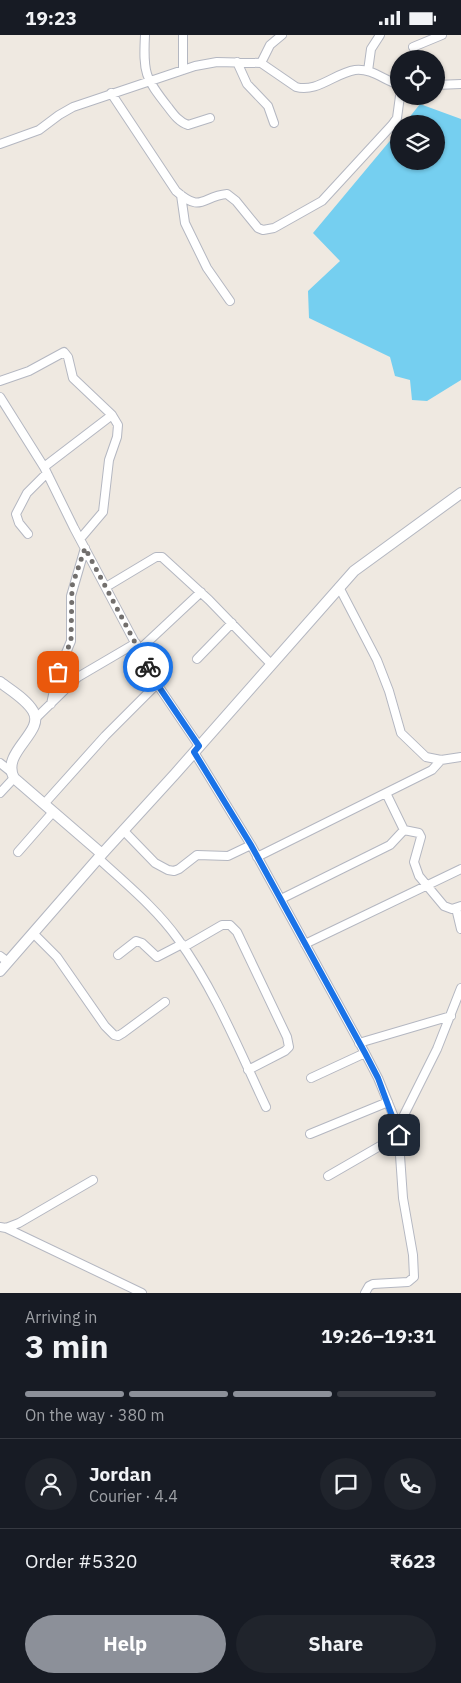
<!DOCTYPE html>
<meta charset="utf-8">
<style>
body{margin:0;font-family:"IBM Plex Sans",sans-serif;background:#20242c;color:#f1f3f6;height:100vh;display:flex;flex-direction:column;font-size:19px;white-space:nowrap}
*{box-sizing:border-box;margin:0}
p{font-size:16px;color:#9ea1a6}
.icon{flex:none;width:28px;height:28px;fill:none;stroke:currentColor;stroke-width:2;stroke-linecap:round;stroke-linejoin:round}
.map{position:relative;height:1258px;overflow:hidden}
.details{display:flex;flex-direction:column;background:#171b24;flex:1}
.details>*{flex:none}
.tools{position:absolute;left:390px;top:15px;display:grid;gap:10px}
.tools a{display:grid;place-items:center;width:55px;height:55px;border-radius:50%;background:#171b24;box-shadow:0 1px 4px #0004;font-size:25px}
.pin{position:absolute;display:grid;place-items:center;width:42px;height:42px;color:#fff;margin:-21px;border-radius:10px;box-shadow:0 2px 8px #0006}
.courier{position:absolute;display:grid;place-items:center;width:50px;height:50px;margin:-25px;border:4px solid #1a73e8;border-radius:50%;background:#fff;color:#222;box-shadow:0 1px 6px #0007}
.headline em{font-style:normal;font-weight:700}
.headline div{display:flex;flex-direction:column-reverse}
.headline{display:flex;align-items:center;justify-content:space-between;height:85px;padding:0 25px}
h1{font-size:32px;font-weight:700;line-height:38px}
.bar{display:grid;grid-template-columns:repeat(4,1fr);gap:8px 5px;align-content:center;height:60px;padding:0 25px}
.bar i{height:6px;border-radius:4px;background:#363941}
.bar .selected{background:#8c9099}
.bar p{grid-column:span 4}
.line{display:flex;align-items:center;gap:12px;padding:0 25px;border-top:1px solid #363941}
.line div{flex:1}
.round{display:grid;place-items:center;flex:none;width:52px;height:52px;border-radius:26px;background:#20242c}
.primary-button{display:flex;gap:10px;margin-top:auto;padding:10px 25px}
.primary-button a{flex:1;height:58px;border-radius:30px;background:#8c9099;color:#fff;font-size:20px;font-weight:700;line-height:58px;text-align:center}
.primary-button a+a{background:#20242c;color:#f1f3f6}
.status{display:flex;justify-content:space-between;align-items:center;height:35px;padding:0 25px;background:#171b24;direction:ltr}
.status svg{height:14px;fill:currentColor}
.map>svg:first-child{display:block}
.water{fill:#75cff0}
.lines{fill:none;stroke-linecap:round;stroke-linejoin:round}
.minor-casing{stroke:#b4b7c1;stroke-width:10}
.tertiary-casing{stroke:#b4b7c1;stroke-width:12}
.minor{stroke:#fff;stroke-width:8}
.tertiary{stroke:#fff;stroke-width:10}
.done{stroke:#726f6d;stroke-width:5;stroke-dasharray:0 9}
.route{stroke:#1a73e8;stroke-width:6}
</style>
<div class="status"><b>19:23</b><svg viewBox="0 0 49 12"><path d="M0 12V9h3v3zM5 12V6h3v6zM10 12V3h3v9zM15 12V0h3v12zM26 1h20v11H26zM47 4h2v5h-2z"/></svg></div>
<div class="map">
<svg width="461" height="1258" viewBox="0 0 461 1258">
<rect width="100%" height="100%" fill="#efe9e1"/>
<path class="water" d="M 420,69 L 461,84 L 461,345 L 427,366 L 412,365 L 410,345 L 395,341 L 390,322 L 309,283 L 308,256 L 340,226 L 313,198 L 399,95 L 399,126 L 436,126 L 436,89 L 404,89 Z"/>
<g class="lines">
<defs>
<path id="minor" d="M 145,0 C 143,38 145,43 168,72 C 174,80 179,87 188,90 L 210,83
M 183,0 L 183,35
M 413,12 L 442,0
M 237,27 L 247,49 L 268,71 L 274,88
M 261,28 L 270,10 L 282,0
M 368,36 L 371,14 L 380,0
M 436,50 L 461,49
M 111,58 L 176,156 C 202,179 202,161 227,159 L 236,166 L 258,193 L 263,195 L 274,193 L 322,166 L 392,90 L 397,83 L 400,61
M 0,109 L 39,95 L 59,80 L 73,72 L 195,31 L 217,27 L 261,28 L 296,52 C 317,58 335,38 355,35 C 371,33 384,45 399,50
M 181,160 L 185,188 L 207,233 L 230,266
M 0,346 L 29,336 L 64,317 L 68,322 L 73,343 L 112,380 L 118,390 L 117,402 L 109,425 L 103,477 L 80,504
M 0,362 L 44,432 L 74,493 L 157,649 L 199,711
M 44,432 L 112,380
M 28,499 L 19,488 L 16,479 L 27,458 L 47,438
M 106,552 L 156,522 L 162,522 L 209,565 L 271,629
M 339,552 L 377,625 L 389,656 L 401,698 L 426,722 L 441,725 L 461,722
M 139,615 L 201,557
M 197,624 L 232,588
M 51,669 L 58,637 L 71,606 L 71,561 L 85,513
M 35,684 L 78,642 L 136,608
M 194,717 L 251,810 L 365,1018 L 378,1043 L 398,1092 L 403,1163 L 413,1220 L 414,1242 L 408,1247 L 373,1249 L 369,1251 L 365,1258
M 0,728 L 10,736
M 0,758 L 14,743
M 386,758 L 404,795 L 419,798 L 421,802 L 414,827 L 419,841 L 444,871 L 452,874 L 461,871
M 44,769 L 105,701 L 157,649
M 123,795 L 155,828 L 168,835 L 174,836 L 179,834 L 197,820 L 228,821 L 251,810
M 18,817 L 53,777
M 257,822 L 432,735 L 441,725
M 98,823 C 125,848 156,873 178,904 C 215,955 239,1015 266,1072
M 281,864 L 390,810 L 404,795
M 456,873 L 461,894
M 33,898 L 57,922 L 105,991 L 114,1000 L 118,1001 L 123,998 L 165,967
M 305,909 L 461,834
M 184,912 L 222,890 L 230,890 L 237,897 L 287,1002 L 289,1012 L 285,1016 L 248,1035
M 118,920 L 136,906 L 142,908 L 157,922 L 182,909
M 0,921 L 8,927
M 359,1008 L 451,981
M 311,1043 L 365,1018
M 398,1092 L 437,1014 L 461,953
M 310,1099 L 388,1067
M 328,1141 L 399,1100
M 0,1192 L 6,1193 L 19,1188 L 93,1145
M 6,1193 L 142,1258"/>
<path id="tertiary" d="M 0,647 C 10,655 26,664 33,676 C 46,697 0,717 14,743 L 102,819
M 0,936 L 102,819 L 175,739 L 354,536 L 461,458"/>
</defs>
<use href="#minor" class="minor-casing"/>
<use href="#tertiary" class="tertiary-casing"/>
<use href="#minor" class="minor"/>
<use href="#tertiary" class="tertiary"/>
</g>
<g class="lines">
<path class="done" d="M 58,637 L 71,606 L 72,551 L 85,513 L 148,632"/>
<path class="route" d="M 148,632 L 157,649 L 199,711 L 194,717 L 251,810 L 365,1018 L 378,1043 L 399,1100"/>
</g>
</svg>
<div class="tools">
<a><svg class="icon" aria-label="locate" viewBox="0 0 24 24"><circle cx="12" cy="12" r="6"/><path d="M12 2v4M12 18v4M2 12h4M18 12h4"/></svg></a>
<a><svg class="icon" aria-label="layers" viewBox="0 0 24 24"><path d="M12 4l9 5-9 5-9-5zM3 14l9 5 9-5"/></svg></a>
</div>
<div class="pin" style="left:58px;top:637px;background:#ea580c"><svg class="icon" aria-label="bag" viewBox="0 0 24 24"><path d="M5 8h14l-1 12H6zM9 8a3 3 0 0 1 6 0"/></svg></div>
<div class="pin" style="left:399px;top:1100px;background:#1f2937"><svg class="icon" aria-label="home" viewBox="0 0 24 24"><path d="M3 11l9-7 9 7M6 9v11h12V9"/></svg></div>
<div class="courier" style="left:148px;top:632px"><svg class="icon" aria-label="bike" viewBox="0 0 24 24"><circle cx="6" cy="16" r="4"/><circle cx="18" cy="16" r="4"/><path d="M6 16l4-8h5l3 8M10 8l3 8H6M13 5h3"/></svg></div>
</div>
<section class="details">
<div class="headline"><div><h1>3 min</h1><p>Arriving in</p></div><em>19:26–19:31</em></div>
<div class="bar"><i class="selected"></i><i class="selected"></i><i class="selected"></i><i></i><p>On the way · 380 m</p></div>
<div class="line" style="height:90px"><a class="round"><svg class="icon" aria-label="person" viewBox="0 0 24 24"><circle cx="12" cy="8" r="4"/><path d="M4 21q1-7 8-7t8 7"/></svg></a><div><b>Jordan</b><p>Courier · 4.4</p></div><a class="round"><svg class="icon" aria-label="chat" viewBox="0 0 24 24"><path d="M4 5h16v11H9l-5 4z"/></svg></a><a class="round"><svg class="icon" aria-label="phone" viewBox="0 0 24 24"><path d="M5 4h4l2 5-3 2q2 4 5 5l2-3 5 2v4C11 20 4 13 5 4z"/></svg></a></div>
<div class="line" style="height:65px"><div>Order #5320</div><b>₹623</b></div>
<div class="primary-button"><a>Help</a><a>Share</a></div>
</section>
